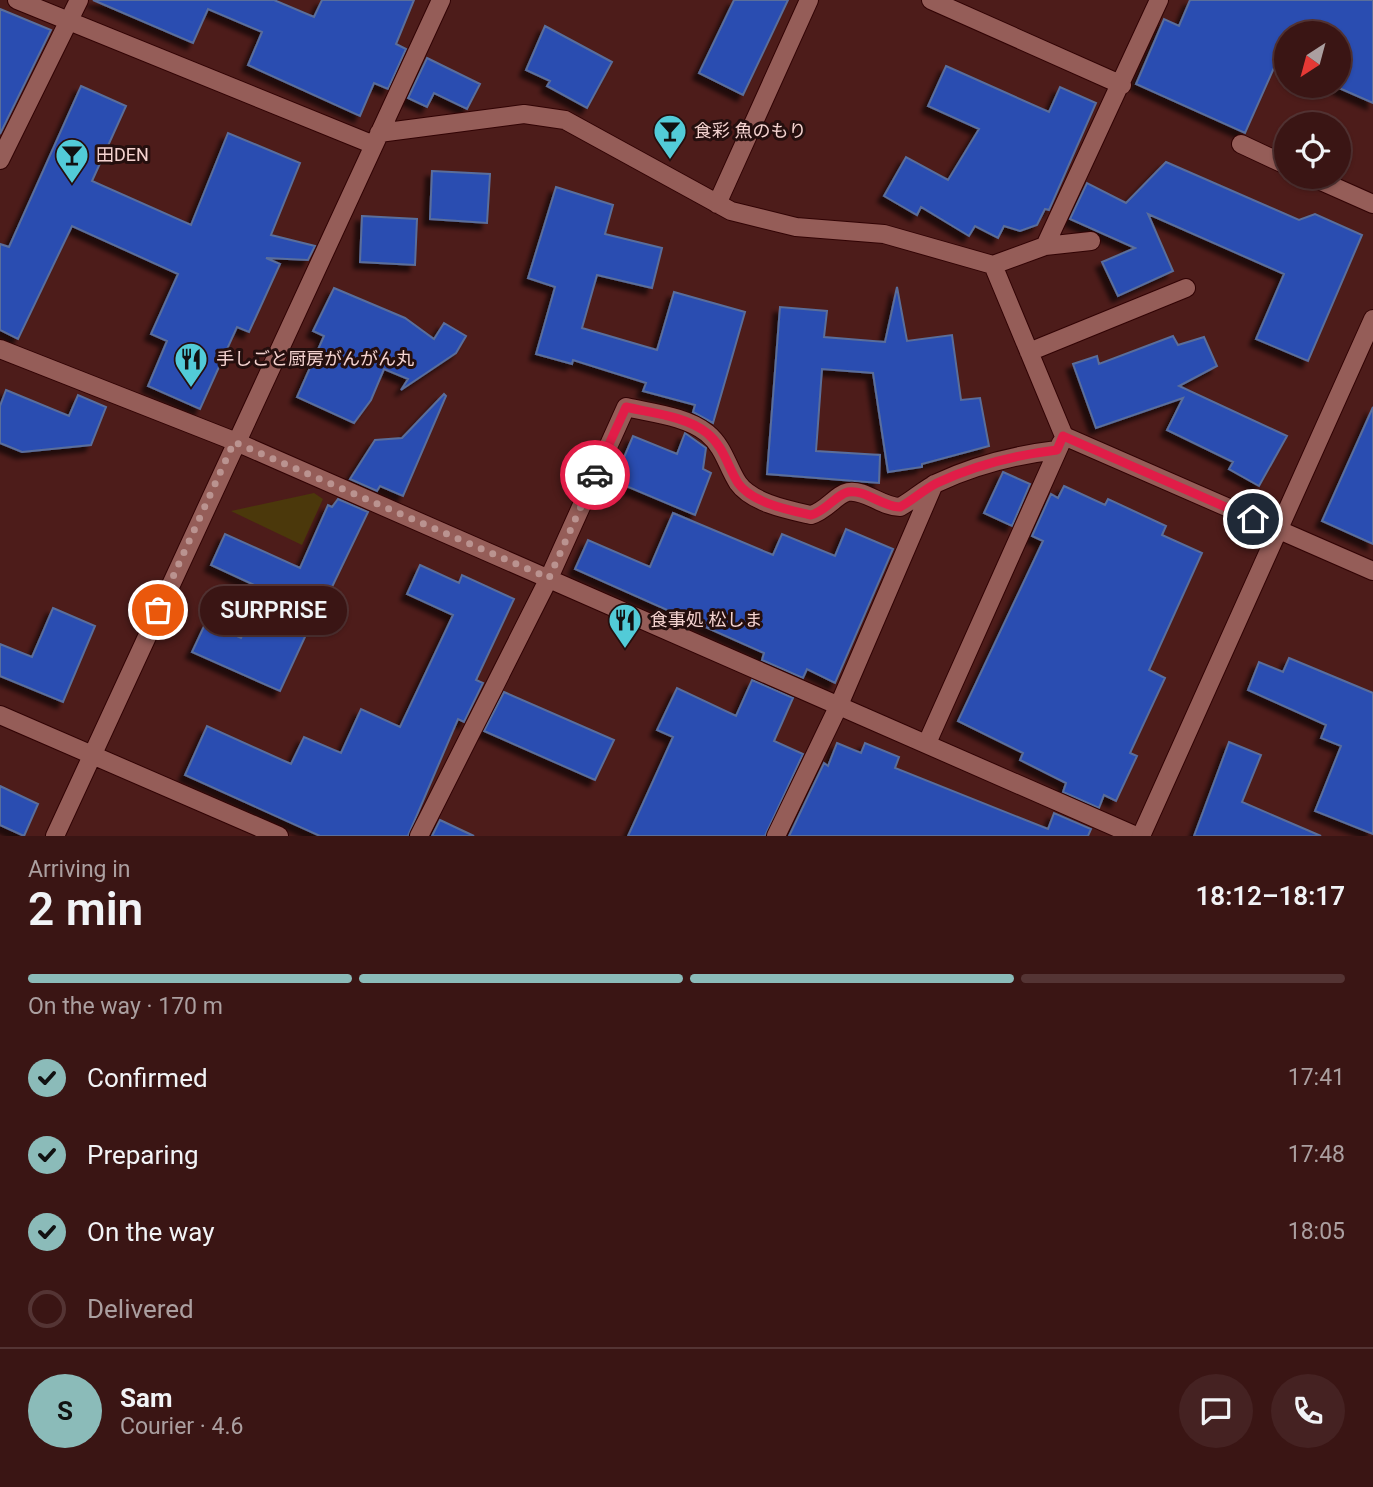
<!DOCTYPE html>
<meta charset="utf-8">
<style>
body{margin:0;font-family:Roboto,"Noto Sans JP",sans-serif;background:#452222;color:#f1f3f6;height:100vh;display:flex;flex-direction:column;font-size:26px;white-space:nowrap}
*{box-sizing:border-box;margin:0}
p{font-size:23px;color:#ab9fa0}
.icon{flex:none;width:38px;height:38px;fill:none;stroke:currentColor;stroke-width:2;stroke-linecap:round;stroke-linejoin:round}
.map{position:relative;height:836px;overflow:hidden}
.details{display:flex;flex-direction:column;background:#3a1514;flex:1}
.details>*{flex:none}
.needle{width:46px;rotate:216deg}
.fabs{position:absolute;left:1274px;top:21px;display:grid;gap:14px}
.fabs a{display:grid;place-items:center;width:77px;height:77px;border-radius:50%;background:#3a1514;box-shadow:0 2px 5px #0004,0 0 0 2px #543434;font-size:35px}
.pin{position:absolute;display:grid;place-items:center;width:60px;height:60px;color:#fff;margin:-30px;border:4px solid #fff;border-radius:50%;box-shadow:0 2px 7px #0007}
.courier{position:absolute;display:grid;place-items:center;width:70px;height:70px;margin:-35px;border:5px solid #e11d48;border-radius:50%;background:#fff;color:#222;box-shadow:0 2px 9px #0007}
.bubble{position:absolute;height:49px;border-radius:24px;background:#3a1514;box-shadow:0 2px 5px #0004,0 0 0 2px #543434;font-size:23px;font-weight:600;line-height:49px;text-align:center}
.overview em{font-style:normal;font-weight:600}
.overview div{display:flex;flex-direction:column-reverse}
.overview{display:flex;align-items:center;justify-content:space-between;height:119px;padding:0 28px}
h1{font-size:46px;font-weight:600;line-height:52px}
.bar{display:grid;grid-template-columns:repeat(4,1fr);gap:10px 7px;align-content:center;height:84px;padding:0 28px}
.bar i{height:9px;border-radius:5px;background:#543434}
.bar .selected{background:#8bbbb9}
.bar p{grid-column:span 4}
.line{display:flex;align-items:center;gap:18px;padding:0 28px;border-top:2px solid #543434}
.line div{flex:1}
.round{display:grid;place-items:center;flex:none;width:74px;height:74px;border-radius:37px;background:#452222}
ol{padding:0 28px;list-style:none}
li{display:flex;align-items:center;gap:21px;height:77px}
li p{margin-inline-start:auto}
li .icon{padding:7px;border-radius:50%;background:#8bbbb9;color:#111;stroke-width:4}
li:last-child{color:#ab9fa0}
li i{width:38px;height:38px;border:4px solid #543434;border-radius:50%}
.map>svg:first-child{display:block}
.green{fill:#4b380b}
.building{fill:#294db1;stroke:#5a6e9b;stroke-width:2;filter:url(#shadow)}
.lines{fill:none;stroke-linecap:round;stroke-linejoin:round}
.minor-casing{stroke:#310304;stroke-width:20}
.tertiary-casing{stroke:#310304;stroke-width:20}
.minor{stroke:#955d58;stroke-width:18}
.tertiary{stroke:#955d58;stroke-width:18}
.done{stroke:#ba9390;stroke-width:7;stroke-dasharray:0 12.6}
.route{stroke:#e11d48;stroke-width:9}
.labels{text-anchor:middle;stroke-width:6;stroke-linejoin:round;paint-order:stroke}
.poi-label{font-size:18px;fill:#f4d3d0;stroke:#250f0e;text-anchor:start}
</style>
<div class="map">
<svg width="1373" height="836" viewBox="0 0 1373 836">
<defs>
<filter id="shadow"><feDropShadow dx="-6" dy="6" stdDeviation="2" flood-color="#0009"/></filter>
</defs>
<rect width="100%" height="100%" fill="#4d1c1a"/>
<path class="green" d="M 314,493 L 323,499 L 302,545 L 231,511 Z"/>
<path class="building" d="M 93,0 L 274,0 L 314,17 L 322,0 L 414,0 L 396,44 L 406,49 L 388,89 L 374,83 L 360,116 L 248,65 L 262,32 L 208,9 L 193,43 Z
M 734,0 L 788,0 L 743,95 L 699,73 Z
M 1190,0 L 1373,0 L 1373,103 L 1339,88 L 1339,33 L 1286,33 L 1286,65 L 1277,61 L 1245,133 L 1136,84 L 1164,19 L 1179,26 Z
M 0,9 L 51,30 L 0,134 Z
M 545,26 L 612,62 L 587,108 L 547,86 L 550,81 L 526,70 Z
M 427,58 L 480,84 L 467,109 L 434,93 L 427,107 L 408,98 Z
M 946,66 L 1049,112 L 1060,87 L 1096,103 L 1049,210 L 1045,209 L 1037,225 L 1020,231 L 1004,226 L 998,238 L 975,226 L 969,236 L 921,207 L 917,215 L 884,196 L 906,157 L 948,180 L 979,129 L 928,106 Z
M 81,86 L 126,106 L 92,181 L 191,225 L 228,133 L 300,163 L 271,235 L 315,246 L 308,260 L 266,258 L 280,264 L 249,332 L 237,327 L 200,409 L 148,386 L 167,341 L 151,334 L 178,274 L 72,226 L 18,339 L 0,330 L 0,244 L 9,247 Z
M 1166,162 L 1299,220 L 1315,214 L 1362,235 L 1308,361 L 1256,339 L 1284,274 L 1148,214 L 1173,271 L 1118,296 L 1102,262 L 1135,248 L 1070,219 L 1087,183 L 1126,203 Z
M 432,171 L 490,174 L 487,223 L 430,219 Z
M 556,187 L 613,205 L 605,234 L 662,248 L 652,288 L 597,275 L 582,328 L 657,350 L 674,292 L 745,312 L 713,423 L 693,412 L 695,405 L 643,391 L 646,383 L 573,360 L 572,364 L 536,354 L 555,287 L 528,278 Z
M 362,216 L 417,219 L 415,265 L 360,262 Z
M 897,287 L 907,341 L 952,335 L 961,400 L 980,398 L 989,446 L 922,464 L 922,467 L 888,472 L 873,373 L 822,369 L 816,451 L 880,455 L 879,483 L 767,474 L 780,307 L 827,311 L 824,337 L 885,342 Z
M 334,288 L 405,318 L 434,339 L 444,323 L 466,336 L 456,353 L 401,390 L 408,379 L 384,369 L 371,400 L 354,423 L 297,397 L 324,336 L 313,331 Z
M 1173,336 L 1178,345 L 1204,337 L 1217,366 L 1179,386 L 1287,436 L 1259,486 L 1229,469 L 1233,462 L 1167,430 L 1183,398 L 1096,428 L 1073,364 L 1097,356 L 1099,364 Z
M 6,390 L 69,416 L 78,395 L 106,407 L 91,445 L 22,452 L 0,443 L 0,406 Z
M 444,394 L 446,396 L 403,496 L 380,486 L 377,491 L 350,479 L 375,440 L 402,438 Z
M 1373,407 L 1373,544 L 1322,521 Z
M 685,433 L 706,448 L 703,469 L 711,473 L 695,515 L 614,481 L 633,436 L 677,454 Z
M 1003,472 L 1030,484 L 1012,526 L 984,513 Z
M 1064,486 L 1105,505 L 1108,499 L 1166,526 L 1162,535 L 1202,553 L 1149,670 L 1165,678 L 1130,753 L 1137,756 L 1116,801 L 1104,795 L 1099,808 L 1063,792 L 1066,783 L 1020,760 L 1023,753 L 958,721 L 1043,541 L 1032,536 L 1051,494 L 1058,498 Z
M 338,499 L 368,512 L 319,614 L 316,613 L 280,691 L 192,652 L 206,622 L 241,638 L 263,589 L 211,565 L 225,534 L 300,568 L 328,505 L 332,507 Z
M 673,513 L 773,555 L 782,534 L 835,556 L 846,529 L 893,549 L 835,683 L 807,669 L 803,678 L 762,660 L 764,653 L 575,569 L 588,540 L 650,567 Z
M 420,565 L 459,583 L 462,575 L 514,599 L 476,680 L 483,683 L 464,722 L 458,719 L 408,836 L 320,836 L 185,775 L 207,726 L 291,764 L 304,737 L 341,753 L 361,709 L 400,727 L 453,615 L 407,594 Z
M 53,608 L 95,626 L 63,702 L 0,676 L 0,644 L 32,657 Z
M 1289,658 L 1373,693 L 1373,834 L 1315,811 L 1341,746 L 1321,738 L 1326,725 L 1248,690 L 1259,662 L 1283,672 Z
M 752,680 L 793,698 L 774,741 L 803,754 L 765,836 L 628,836 L 673,737 L 657,730 L 677,688 L 736,716 Z
M 504,692 L 614,740 L 595,780 L 484,731 Z
M 1229,742 L 1261,755 L 1242,802 L 1321,836 L 1194,836 Z
M 837,743 L 861,753 L 865,743 L 899,757 L 895,768 L 1048,829 L 1054,813 L 1091,829 L 1088,836 L 789,836 L 824,763 L 828,766 Z
M 0,786 L 38,804 L 24,836 L 0,825 Z
M 440,820 L 474,836 L 432,836 Z"/>
<g class="lines">
<defs>
<path id="minor" d="M 17,0 L 374,145
M 931,0 L 1122,85
M 379,133 L 524,114 L 565,120 L 731,211 L 796,227 L 884,234 L 993,265 L 1064,436 L 1373,571
M 1241,144 L 1286,165
M 0,160 L 79,0
M 1312,177 L 1373,204
M 717,204 L 809,0
M 1045,246 L 1159,0
M 993,265 L 1045,246 L 1091,241
M 0,349 L 234,441 L 1136,836
M 1029,352 L 1186,288
M 0,715 L 279,836
M 927,743 L 1061,443
M 55,836 L 441,0
M 419,836 L 549,578 L 626,407 C 651,413 686,416 707,433 C 724,447 727,466 738,483 C 752,503 789,510 811,515 C 826,511 837,494 848,492 C 865,489 882,507 900,507 C 913,500 923,490 937,483 C 975,465 1015,455 1057,450
M 776,836 L 839,705 L 934,484"/>
<path id="tertiary" d="M 1141,836 L 1373,319"/>
</defs>
<use href="#minor" class="minor-casing"/>
<use href="#tertiary" class="tertiary-casing"/>
<use href="#minor" class="minor"/>
<use href="#tertiary" class="tertiary"/>
</g>
<g class="lines">
<path class="done" d="M 158,610 L 234,442 L 549,578 L 595,475"/>
<path class="route" d="M 595,475 L 626,407 C 651,413 686,416 707,433 C 724,447 727,465 738,483 C 752,503 789,510 811,515 C 826,511 837,494 848,492 C 865,489 882,507 900,507 C 913,500 923,490 937,483 C 975,465 1015,455 1057,450 L 1063,436 L 1253,519"/>
</g>
<defs>
<symbol id="bar-pin" viewBox="-11 -11 22 30"><path d="M0 17L-7.5 6A9.5 9.5 0 1 1 7.5 6Z" fill="#52cbd8" stroke="#250f0e"/><path d="M-6-5H6L.8 .8V4.5H3.5V6h-7V4.5H-.8V.8Z" fill="#111"/></symbol>
<symbol id="restaurant-pin" viewBox="-11 -11 22 30"><path d="M0 17L-7.5 6A9.5 9.5 0 1 1 7.5 6Z" fill="#52cbd8" stroke="#250f0e"/><path d="M-5-6h1v4h1v-4h1v4h1v-4h1v5L-1.5 .5V6h-2V.5L-5-1ZM5-6V6H3V1.5H1.5Q1.5-4 5-6Z" fill="#111"/></symbol>
</defs>
<g fill-rule="evenodd">
<use href="#bar-pin" x="651" y="112" width="38" height="52"/>
<use href="#bar-pin" x="53" y="136" width="38" height="52"/>
<use href="#restaurant-pin" x="172" y="340" width="38" height="52"/>
<use href="#restaurant-pin" x="606" y="601" width="38" height="52"/>
</g>
<g class="labels">
<g class="poi-label">
<text x="694" y="137">食彩 魚のもり</text>
<text x="96" y="161">田DEN</text>
<text x="216" y="365">手しごと厨房がんがん丸</text>
<text x="650" y="626">食事処 松しま</text>
</g>
</g>
</svg>
<div class="fabs">
<a><svg class="needle" viewBox="-14 -14 28 28"><path d="M0-13l5 13h-10z" fill="#e53935"/><path d="M0 13l5-13h-10z" fill="#ab9fa0"/></svg></a>
<a><svg class="icon" aria-label="locate" viewBox="0 0 24 24"><circle cx="12" cy="12" r="6"/><path d="M12 2v4M12 18v4M2 12h4M18 12h4"/></svg></a>
</div>
<div class="pin" style="left:158px;top:610px;background:#ea580c"><svg class="icon" aria-label="bag" viewBox="0 0 24 24"><path d="M5 8h14l-1 12H6zM9 8a3 3 0 0 1 6 0"/></svg></div>
<div class="pin" style="left:1253px;top:519px;background:#1f2937"><svg class="icon" aria-label="home" viewBox="0 0 24 24"><path d="M3 11l9-7 9 7M6 9v11h12V9"/></svg></div>
<div class="courier" style="left:595px;top:475px"><svg class="icon" aria-label="car" viewBox="0 0 24 24"><path d="M5 17H2v-5l4-1 3-4h7l3 4 3 1v5h-3M9 17h6M6 11h13"/><circle cx="7" cy="17" r="2"/><circle cx="17" cy="17" r="2"/></svg></div>
<div class="bubble" style="left:200px;top:586px;width:147px">SURPRISE</div>
</div>
<section class="details">
<div class="overview"><div><h1>2 min</h1><p>Arriving in</p></div><em>18:12–18:17</em></div>
<div class="bar"><i class="selected"></i><i class="selected"></i><i class="selected"></i><i></i><p>On the way · 170 m</p></div>
<ol>
<li><svg class="icon" aria-label="check" viewBox="0 0 24 24"><path d="M5 12l5 5 9-10"/></svg>Confirmed<p>17:41</p></li>
<li><svg class="icon" aria-label="check" viewBox="0 0 24 24"><path d="M5 12l5 5 9-10"/></svg>Preparing<p>17:48</p></li>
<li><svg class="icon" aria-label="check" viewBox="0 0 24 24"><path d="M5 12l5 5 9-10"/></svg>On the way<p>18:05</p></li>
<li><i></i>Delivered</li>
</ol>
<div class="line" style="height:126px"><b class="round" style="background:#8bbbb9;color:#111">S</b><div><b>Sam</b><p>Courier · 4.6</p></div><a class="round"><svg class="icon" aria-label="chat" viewBox="0 0 24 24"><path d="M4 5h16v11H9l-5 4z"/></svg></a><a class="round"><svg class="icon" aria-label="phone" viewBox="0 0 24 24"><path d="M5 4h4l2 5-3 2q2 4 5 5l2-3 5 2v4C11 20 4 13 5 4z"/></svg></a></div>
</section>
